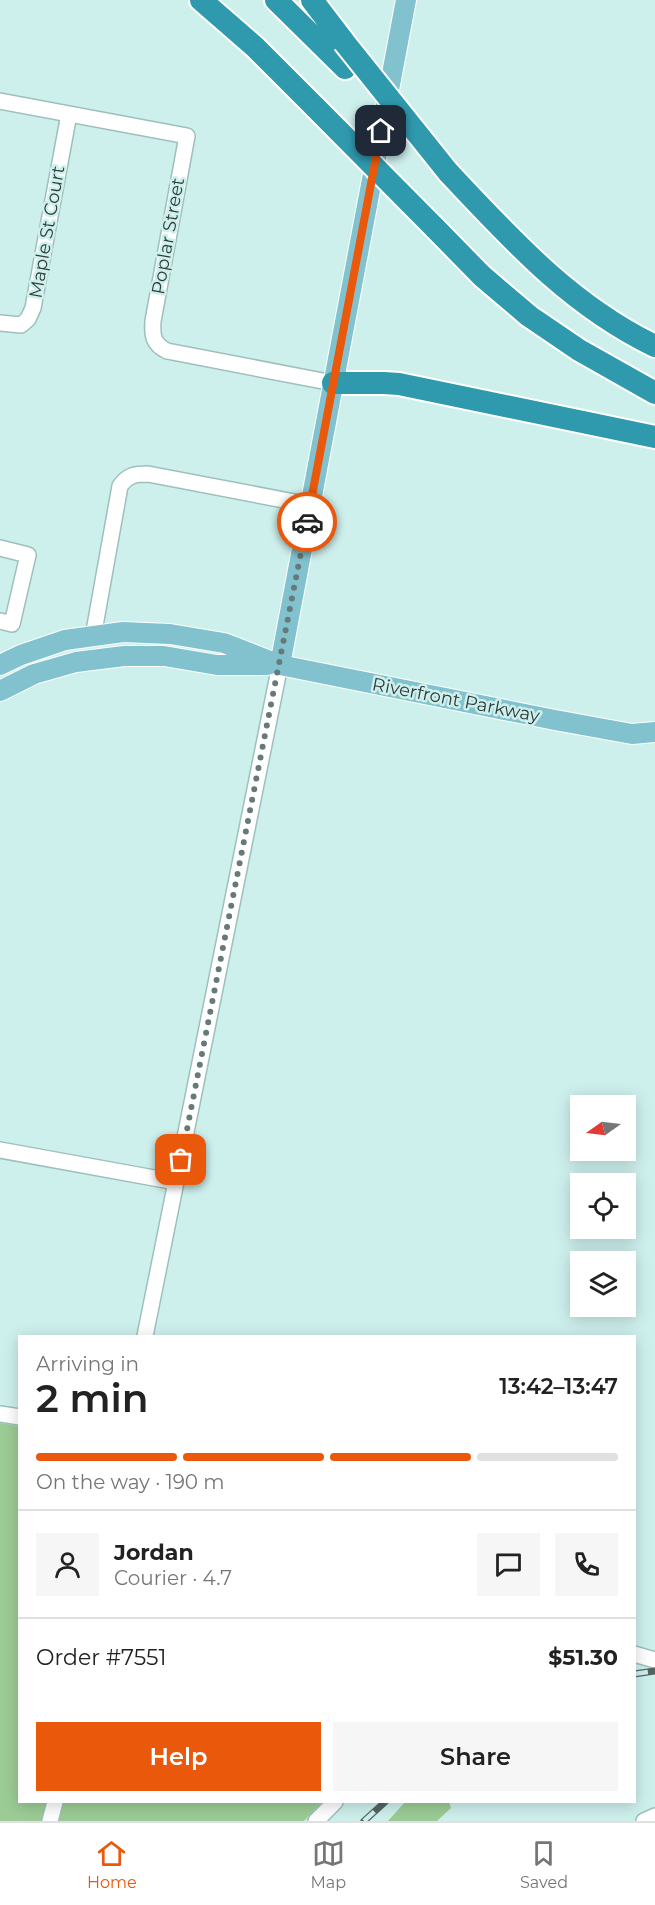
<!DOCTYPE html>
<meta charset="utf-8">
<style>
body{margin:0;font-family:Montserrat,sans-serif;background:#f6f6f6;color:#222;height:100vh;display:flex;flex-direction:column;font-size:22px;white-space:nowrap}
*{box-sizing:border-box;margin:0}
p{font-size:20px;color:#767676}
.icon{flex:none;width:33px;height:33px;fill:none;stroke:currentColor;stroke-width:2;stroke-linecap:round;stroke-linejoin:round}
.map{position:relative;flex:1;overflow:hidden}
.side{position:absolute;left:18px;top:1335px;width:618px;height:468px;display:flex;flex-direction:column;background:#fff;border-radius:0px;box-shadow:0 3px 15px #0003}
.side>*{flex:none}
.needle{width:39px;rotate:256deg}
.buttons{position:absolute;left:570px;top:1095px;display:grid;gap:12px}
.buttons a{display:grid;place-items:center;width:66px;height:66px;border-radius:0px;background:#fff;box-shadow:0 3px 15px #0003;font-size:30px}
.pin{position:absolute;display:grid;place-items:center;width:51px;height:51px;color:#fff;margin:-26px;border-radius:12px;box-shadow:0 3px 9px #0006}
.courier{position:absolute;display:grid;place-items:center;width:60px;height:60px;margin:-30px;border:4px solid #ea580c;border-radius:50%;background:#fff;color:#222;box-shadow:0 2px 8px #0007}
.headline em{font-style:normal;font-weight:600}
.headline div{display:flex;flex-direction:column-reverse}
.headline{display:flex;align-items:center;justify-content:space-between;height:102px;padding:0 18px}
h1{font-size:39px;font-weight:600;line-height:45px}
.bar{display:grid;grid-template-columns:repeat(4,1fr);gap:9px 6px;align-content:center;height:72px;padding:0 18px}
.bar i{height:8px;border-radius:4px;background:#e0e0e0}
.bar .on{background:#ea580c}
.bar p{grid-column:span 4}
.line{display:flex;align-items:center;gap:15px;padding:0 18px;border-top:2px solid #e0e0e0}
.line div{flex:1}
.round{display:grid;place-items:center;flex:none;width:63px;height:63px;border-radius:0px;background:#f6f6f6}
.action{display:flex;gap:12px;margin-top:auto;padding:12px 18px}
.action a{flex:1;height:69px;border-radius:0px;background:#ea580c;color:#fff;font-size:24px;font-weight:600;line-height:69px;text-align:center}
.action a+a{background:#f6f6f6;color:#222}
.dock{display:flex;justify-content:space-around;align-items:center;height:84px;border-top:2px solid #e0e0e0;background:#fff;font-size:16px;color:#767676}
.dock a{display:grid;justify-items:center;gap:3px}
.dock .on{color:#ea580c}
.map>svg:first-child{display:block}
.green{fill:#9ccc95}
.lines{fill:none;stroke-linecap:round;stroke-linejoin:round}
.minor-casing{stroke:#9ec0bc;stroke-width:18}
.major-casing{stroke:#fff;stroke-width:22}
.highway-casing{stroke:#fff;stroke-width:26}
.minor{stroke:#fff;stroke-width:15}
.major{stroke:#82c2ce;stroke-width:20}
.highway{stroke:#2f99ad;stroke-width:22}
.rail-casing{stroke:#536563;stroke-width:7}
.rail{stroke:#cef0ed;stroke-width:4.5;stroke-dasharray:14;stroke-linecap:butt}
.highway-bridge-casing{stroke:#fff;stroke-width:26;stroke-linecap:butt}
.highway-bridge{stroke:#2f99ad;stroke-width:22}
.done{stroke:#667a79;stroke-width:6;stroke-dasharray:0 10.8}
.route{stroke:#ea580c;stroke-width:8}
.labels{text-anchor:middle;stroke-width:5;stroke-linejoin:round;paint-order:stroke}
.street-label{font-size:18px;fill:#2e3b3a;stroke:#cef0ed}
</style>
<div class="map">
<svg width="655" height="1821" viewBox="0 0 655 1821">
<rect width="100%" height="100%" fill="#cef0ed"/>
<path class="green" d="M 0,1423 L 19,1426 L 20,1802 L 322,1802 L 304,1821 L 0,1821 Z
M 405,1802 L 449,1802 L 451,1808 L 437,1821 L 388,1821 Z"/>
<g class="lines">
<defs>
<path id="minor" d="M 0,101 L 187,136 L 153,321 C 152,336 153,344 167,351 L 333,383
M 0,323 L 21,325 L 28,319 L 33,308 L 69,114
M 0,548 L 28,555 L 12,624 L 0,621
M 93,637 L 120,486 C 128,475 135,474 148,474 L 310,505
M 0,1150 L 176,1182
M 145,1336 L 280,665
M 0,1414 L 20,1417
M 634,1654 L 655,1660
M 50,1821 L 55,1802
M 316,1821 L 335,1802
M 644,1821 L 655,1816"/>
<path id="major" d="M 0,665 L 21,655 L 65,640 L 123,632 L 170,634 L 224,643 L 280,665 L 555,720 L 632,734 L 655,732
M 280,665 L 406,0
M 0,691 L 34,674 L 76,662 L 124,656 L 164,656 L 217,665 L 268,665"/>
<path id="highway" d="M 201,0 L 255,47 L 316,108
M 276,0 L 345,68
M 312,0 L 344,42
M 448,172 C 511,239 570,305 655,346
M 434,227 L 482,276 L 529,316 L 579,350 L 655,393
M 333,383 L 384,383 L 399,384 L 655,437"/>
</defs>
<use href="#minor" class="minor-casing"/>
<use href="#major" class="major-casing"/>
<use href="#highway" class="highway-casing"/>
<use href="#minor" class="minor"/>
<use href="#major" class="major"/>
<use href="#highway" class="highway"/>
<defs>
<path id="rail" d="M 634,1674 L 655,1671
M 364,1821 L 385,1802"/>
</defs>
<use href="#rail" class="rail-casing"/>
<use href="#rail" class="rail"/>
<defs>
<path id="highway-bridge" d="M 344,42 L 448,172
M 316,108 L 434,227"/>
</defs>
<use href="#highway-bridge" class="highway-bridge-casing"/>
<use href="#highway-bridge" class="highway-bridge"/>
</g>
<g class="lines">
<path class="done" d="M 181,1160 L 307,522"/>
<path class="route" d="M 307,522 L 381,131"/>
</g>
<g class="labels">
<g class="street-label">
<text transform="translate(47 232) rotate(-80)" y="6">Maple St Court</text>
<text transform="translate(168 236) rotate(-80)" y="6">Poplar Street</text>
<text transform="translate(456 700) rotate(11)" y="6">Riverfront Parkway</text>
</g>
</g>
</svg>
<div class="buttons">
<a><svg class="needle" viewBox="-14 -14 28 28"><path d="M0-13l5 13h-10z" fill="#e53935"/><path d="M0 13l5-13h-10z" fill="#767676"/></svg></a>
<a><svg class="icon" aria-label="locate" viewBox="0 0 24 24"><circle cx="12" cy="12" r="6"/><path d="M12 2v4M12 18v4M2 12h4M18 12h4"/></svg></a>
<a><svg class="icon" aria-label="layers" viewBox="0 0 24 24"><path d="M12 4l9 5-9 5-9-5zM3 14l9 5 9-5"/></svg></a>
</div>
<div class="pin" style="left:181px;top:1160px;background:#ea580c"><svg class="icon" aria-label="bag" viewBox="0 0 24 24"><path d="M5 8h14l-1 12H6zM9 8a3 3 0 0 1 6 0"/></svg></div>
<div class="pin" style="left:381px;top:131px;background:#1f2937"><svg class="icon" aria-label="home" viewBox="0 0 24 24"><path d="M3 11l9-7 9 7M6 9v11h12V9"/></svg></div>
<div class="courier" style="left:307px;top:522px"><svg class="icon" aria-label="car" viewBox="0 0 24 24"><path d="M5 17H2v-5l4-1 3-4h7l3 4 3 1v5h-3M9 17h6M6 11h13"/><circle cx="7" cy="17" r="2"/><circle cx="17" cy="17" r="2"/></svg></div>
<section class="side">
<div class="headline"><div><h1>2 min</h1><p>Arriving in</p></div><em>13:42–13:47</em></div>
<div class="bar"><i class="on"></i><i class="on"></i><i class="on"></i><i></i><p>On the way · 190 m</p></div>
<div class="line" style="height:108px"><a class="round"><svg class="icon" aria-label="person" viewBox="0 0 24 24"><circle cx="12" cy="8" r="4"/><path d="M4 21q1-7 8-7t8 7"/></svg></a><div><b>Jordan</b><p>Courier · 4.7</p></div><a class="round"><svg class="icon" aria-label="chat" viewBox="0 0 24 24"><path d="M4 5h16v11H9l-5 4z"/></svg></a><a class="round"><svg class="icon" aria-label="phone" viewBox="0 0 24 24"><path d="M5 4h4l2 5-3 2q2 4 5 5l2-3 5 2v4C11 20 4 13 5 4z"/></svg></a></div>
<div class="line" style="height:78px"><div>Order #7551</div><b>$51.30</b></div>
<div class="action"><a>Help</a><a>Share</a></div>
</section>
</div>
<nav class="dock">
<a class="on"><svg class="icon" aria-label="home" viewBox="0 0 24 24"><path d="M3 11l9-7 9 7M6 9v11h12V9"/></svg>Home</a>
<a><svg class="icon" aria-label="map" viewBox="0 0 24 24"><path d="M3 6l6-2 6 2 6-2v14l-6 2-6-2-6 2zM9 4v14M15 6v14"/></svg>Map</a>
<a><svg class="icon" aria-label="saved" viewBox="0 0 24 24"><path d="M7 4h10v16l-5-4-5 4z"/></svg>Saved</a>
</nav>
